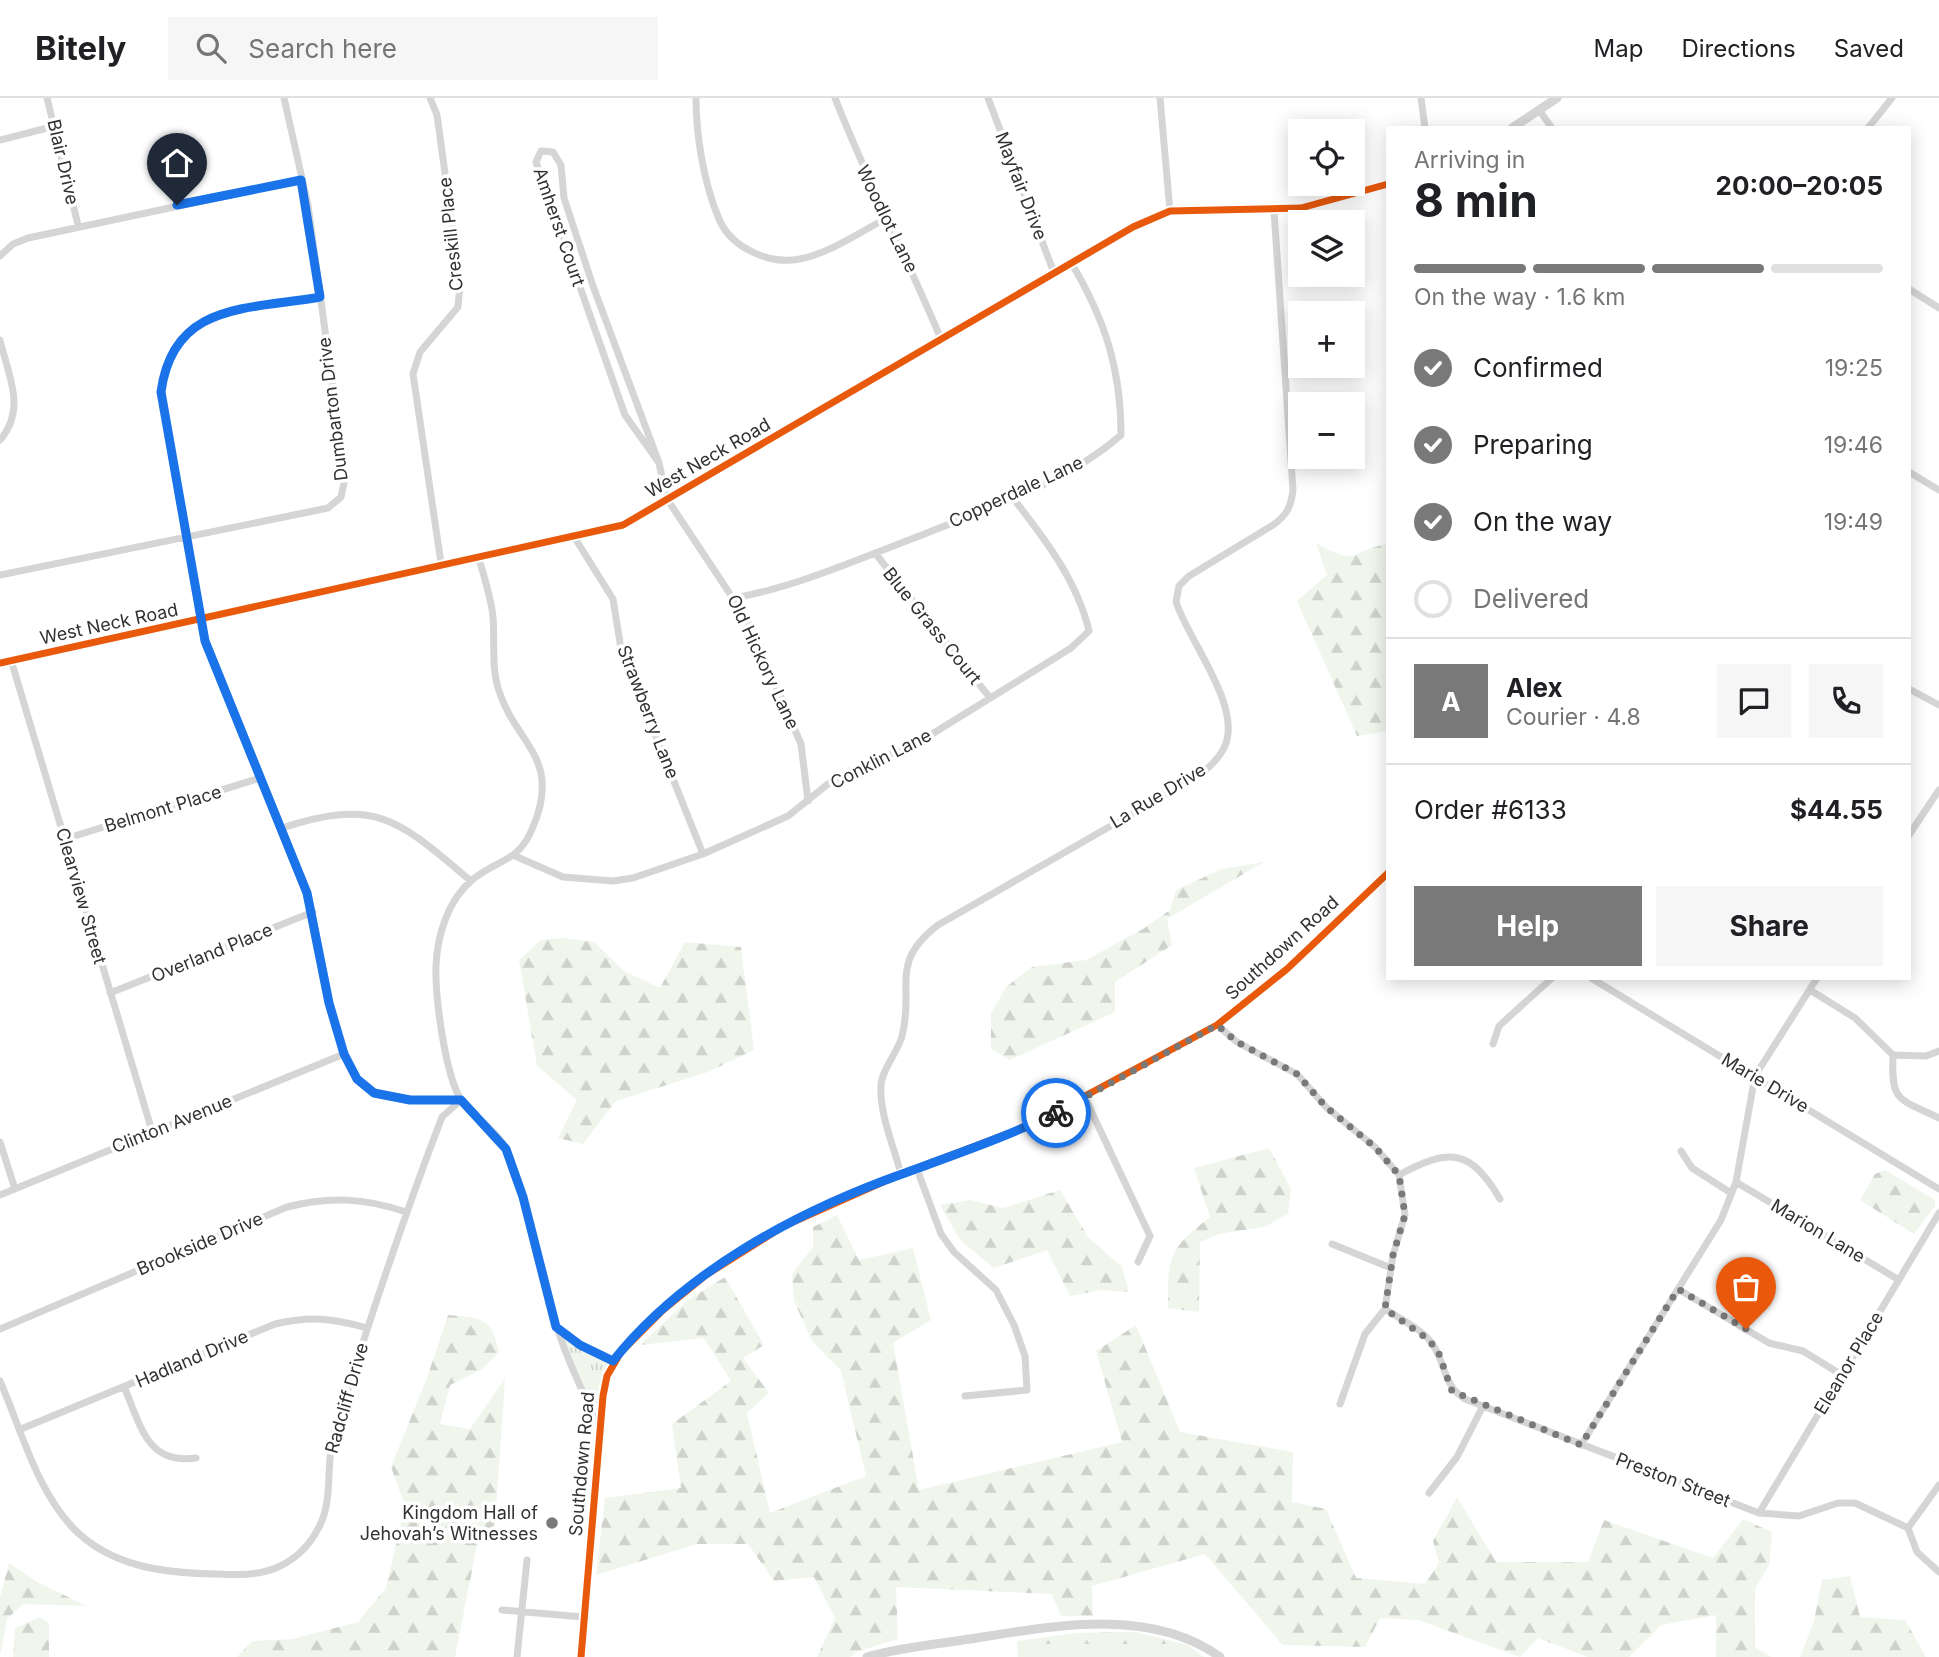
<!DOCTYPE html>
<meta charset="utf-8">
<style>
body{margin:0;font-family:Inter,sans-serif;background:#f6f6f6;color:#202124;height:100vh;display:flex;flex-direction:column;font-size:26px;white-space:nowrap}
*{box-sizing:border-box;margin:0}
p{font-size:23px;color:#757577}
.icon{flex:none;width:38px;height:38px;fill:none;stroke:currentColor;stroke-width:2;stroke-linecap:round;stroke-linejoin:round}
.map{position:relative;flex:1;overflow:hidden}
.panel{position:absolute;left:1386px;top:28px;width:525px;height:854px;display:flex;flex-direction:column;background:#fff;border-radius:0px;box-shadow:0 4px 18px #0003}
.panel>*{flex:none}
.buttons{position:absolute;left:1288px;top:21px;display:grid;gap:14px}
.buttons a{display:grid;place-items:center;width:77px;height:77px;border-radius:0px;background:#fff;box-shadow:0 4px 18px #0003;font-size:35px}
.pin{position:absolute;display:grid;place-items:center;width:60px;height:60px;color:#fff;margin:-72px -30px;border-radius:50% 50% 50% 0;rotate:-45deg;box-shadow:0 0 7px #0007}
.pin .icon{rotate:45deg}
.courier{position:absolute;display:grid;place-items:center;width:70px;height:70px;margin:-35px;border:5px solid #1a73e8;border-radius:50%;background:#fff;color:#222;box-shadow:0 2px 9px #0007}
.overview em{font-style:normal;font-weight:700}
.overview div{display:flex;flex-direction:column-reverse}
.overview{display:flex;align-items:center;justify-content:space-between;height:119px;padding:0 28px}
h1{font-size:46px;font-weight:700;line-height:52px}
.bar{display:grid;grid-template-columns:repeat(4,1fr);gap:10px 7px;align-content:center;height:84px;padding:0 28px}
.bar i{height:9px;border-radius:5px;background:#e0e0e0}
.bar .current{background:#797979}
.bar p{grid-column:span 4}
.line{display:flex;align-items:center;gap:18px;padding:0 28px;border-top:2px solid #e0e0e0}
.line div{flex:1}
.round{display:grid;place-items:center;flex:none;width:74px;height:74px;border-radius:0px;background:#f6f6f6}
ol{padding:0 28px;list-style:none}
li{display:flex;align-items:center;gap:21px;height:77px}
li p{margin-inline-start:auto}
li .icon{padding:7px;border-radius:50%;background:#797979;color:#fff;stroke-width:4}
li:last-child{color:#757577}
li i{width:38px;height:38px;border:4px solid #e0e0e0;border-radius:50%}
.cta{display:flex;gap:14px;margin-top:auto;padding:14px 28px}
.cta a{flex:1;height:80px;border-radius:0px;background:#797979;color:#fff;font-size:28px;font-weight:700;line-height:80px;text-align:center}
.cta a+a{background:#f6f6f6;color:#202124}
header{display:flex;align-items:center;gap:42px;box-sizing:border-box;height:98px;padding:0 35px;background:#fff;border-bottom:2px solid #e0e0e0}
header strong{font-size:33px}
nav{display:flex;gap:38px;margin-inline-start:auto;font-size:24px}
.search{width:490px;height:63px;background:#f6f6f6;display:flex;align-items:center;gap:18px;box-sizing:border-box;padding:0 24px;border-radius:0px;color:#757577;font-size:26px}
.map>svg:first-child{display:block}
.grass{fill:url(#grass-tufts)}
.forest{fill:url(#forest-firs)}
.park{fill:#f1f6ed}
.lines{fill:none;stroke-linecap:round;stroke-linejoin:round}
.minor{stroke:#d5d5d5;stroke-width:7}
.tertiary{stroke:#d5d5d5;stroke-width:9}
.cycleway-casing{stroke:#fff;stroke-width:11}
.cycleway{stroke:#e8590c;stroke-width:7}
.done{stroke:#797979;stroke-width:7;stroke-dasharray:0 12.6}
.route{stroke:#1a73e8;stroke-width:9}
.poi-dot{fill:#797979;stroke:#fff;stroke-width:2.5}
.labels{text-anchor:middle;stroke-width:7;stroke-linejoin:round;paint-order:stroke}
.street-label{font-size:18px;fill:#313131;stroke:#fff}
.poi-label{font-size:18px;fill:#313131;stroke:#fff;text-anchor:end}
</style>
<header>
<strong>Bitely</strong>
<div class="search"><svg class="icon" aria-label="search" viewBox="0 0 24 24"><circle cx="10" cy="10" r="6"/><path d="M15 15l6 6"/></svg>Search here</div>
<nav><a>Map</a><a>Directions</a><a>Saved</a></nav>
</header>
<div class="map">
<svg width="1939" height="1559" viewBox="0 0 1939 1559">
<defs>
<pattern id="grass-tufts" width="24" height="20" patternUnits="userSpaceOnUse" patternTransform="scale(1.75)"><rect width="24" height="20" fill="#f1f6ed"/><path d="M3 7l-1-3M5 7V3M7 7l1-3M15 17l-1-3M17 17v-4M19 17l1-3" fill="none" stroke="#cfd3cc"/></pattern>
<pattern id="forest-firs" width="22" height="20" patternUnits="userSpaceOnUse" patternTransform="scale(1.75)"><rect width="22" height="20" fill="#f1f6ed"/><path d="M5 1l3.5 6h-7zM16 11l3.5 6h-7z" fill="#cfd3cc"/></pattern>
</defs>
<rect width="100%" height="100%" fill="#fff"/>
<path class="grass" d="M 562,1238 L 609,1266 L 597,1320 Z"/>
<path class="forest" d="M 1316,445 C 1361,470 1347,453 1388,446 L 1388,633 L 1357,638 L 1297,503 L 1327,477 Z
M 1264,764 L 1167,821 L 1172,847 L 1115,884 L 1115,914 L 1010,962 L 991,951 L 991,915 L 1006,889 L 1032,869 L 1086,862 L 1143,831 L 1170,812 L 1176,792 L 1222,771 Z
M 563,840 L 594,844 L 624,873 L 660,890 L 685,844 L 741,849 L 754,952 L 708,974 L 616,1003 L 583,1046 L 558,1040 L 577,1002 L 537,968 L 519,862 L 541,842 Z
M 1269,1050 L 1291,1091 L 1288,1116 L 1264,1129 L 1219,1136 L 1200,1144 L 1199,1214 L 1168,1210 C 1168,1158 1168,1152 1210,1119 L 1194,1070 Z
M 1885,1072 L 1935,1102 L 1935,1108 L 1914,1136 L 1860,1102 L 1875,1076 Z
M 1060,1092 L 1088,1139 L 1122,1169 L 1129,1194 L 1101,1192 L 1070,1198 L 1047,1152 L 994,1170 L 961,1143 L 940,1107 L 970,1102 L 1003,1110 Z
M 837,1117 L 859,1162 L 913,1150 L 931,1222 L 893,1245 L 919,1392 L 1122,1344 L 1096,1253 L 1136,1227 L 1180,1334 L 1293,1354 L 1292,1404 L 1326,1411 L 1356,1480 L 1425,1486 L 1439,1465 L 1433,1443 L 1457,1399 L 1496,1464 L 1588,1464 L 1604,1422 L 1713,1460 L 1743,1421 L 1772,1434 L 1769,1467 L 1755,1491 L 1755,1549 L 1771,1559 L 1716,1559 L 1716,1517 L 1661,1527 L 1629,1559 L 1588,1559 L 1538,1540 L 1520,1559 L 1418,1522 L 1380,1520 L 1365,1549 L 1283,1547 L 1205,1456 L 1092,1488 L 1093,1518 L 1061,1518 L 1052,1496 L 896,1489 L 898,1541 L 856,1554 L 850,1559 L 817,1559 L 835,1520 L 814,1479 L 774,1483 L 748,1446 L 697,1446 L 596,1477 L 605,1400 L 681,1390 L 672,1326 L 731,1283 L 704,1240 L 640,1247 L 688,1202 L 725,1179 L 764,1247 L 743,1260 L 769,1295 L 747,1315 L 770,1415 L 866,1378 L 841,1273 L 812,1243 L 794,1203 L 792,1176 L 813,1149 L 813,1129 Z
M 448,1217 C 481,1220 492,1218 499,1254 L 482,1271 L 450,1287 L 440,1326 L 470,1331 L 505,1280 L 495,1427 L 479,1437 L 455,1559 L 237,1559 L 252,1543 L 292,1541 L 358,1524 L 386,1490 L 405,1408 L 391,1369 L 428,1277 Z
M 9,1465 L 39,1485 L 87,1508 L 23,1506 L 7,1521 L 0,1558 L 0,1499 Z
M 1850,1478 L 1860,1519 L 1905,1522 L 1926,1559 L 1800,1559 L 1814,1523 L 1822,1482 Z
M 40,1519 L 49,1525 L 49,1559 L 13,1559 L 15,1530 Z
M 1135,1534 L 1188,1547 L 1204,1559 L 1018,1559 L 1017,1543 L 1075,1535 Z"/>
<path class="park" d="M 1043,1546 L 1179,1546 L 1193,1559 L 1038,1559 Z"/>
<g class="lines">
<path class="minor" d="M 47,0 L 78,127
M 430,0 L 437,17 L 460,185 L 458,209 L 420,254 L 413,276 L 441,465
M 696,0 C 696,38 704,86 719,121 C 731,150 770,167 800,161 C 830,155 860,134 887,120
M 835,0 C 867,82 907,160 941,241
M 988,0 L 1054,175
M 1160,0 L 1170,113
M 1421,0 L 1425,30
M 1539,12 L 1552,30
M 1868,30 L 1892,0
M 0,42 L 55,28
M 0,158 L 13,146 L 28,140 L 301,82
M 1909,191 L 1939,210
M 320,199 C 248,212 173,204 161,294 L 205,543 L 307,795 L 329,905 L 344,956 L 357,981 L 374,995 L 410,1002 L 461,1002
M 0,242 C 8,277 27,311 0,342
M 659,365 L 625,317 L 536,64 L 541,53 L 553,54 L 561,67 L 564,100 L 593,188 L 659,365 L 667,401 L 748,523 L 801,646 L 808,703
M 1909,374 L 1939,392
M 573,437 L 613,501 L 621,551 L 703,756
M 875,455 L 990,600
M 478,458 C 484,478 491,499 493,519 C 495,544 491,569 499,593 C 516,646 562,660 533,729 C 518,766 498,760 472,782 C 448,802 437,838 436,868 C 435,899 445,976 461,1002 C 474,1021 498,1032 507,1053 C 530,1108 539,1169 556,1226 C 566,1261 584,1295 598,1328
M 0,477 L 328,410 L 341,399 L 345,380 L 308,107 L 284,0
M 735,500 C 799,488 861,460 922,437 C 989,410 1066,385 1121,337 C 1121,271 1105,222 1072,166
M 11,562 L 152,1033
M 1909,591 L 1939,607
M 282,730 C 378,699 398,722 471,783
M 1909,737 L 1939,692
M 65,741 L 260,680
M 515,758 L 563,779 L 613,783 L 633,780 L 703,756 L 788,718 L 828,686 L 852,672 L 916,646 L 1071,550 L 1089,533 C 1077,482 1044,440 1013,400
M 1591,880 L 1939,1091
M 1810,892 L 1855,920 L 1893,957
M 110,895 L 313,814
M 1217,927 L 1237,944 L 1297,976 L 1326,1009 L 1375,1049 L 1399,1077 L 1405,1117 L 1393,1157 L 1385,1211 C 1400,1221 1420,1230 1431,1244 C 1446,1263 1442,1287 1465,1301 L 1759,1415 L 1799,1418 L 1838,1405 L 1855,1405 L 1908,1430 L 1917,1454 L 1939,1474
M 1493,946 L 1499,928 L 1552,880
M 1893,957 C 1891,1005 1898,1000 1939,1020
M 1893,957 L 1926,958 L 1939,953
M 1085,1000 L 1150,1138 L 1138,1164
M 0,1044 L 15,1091
M 1681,1053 L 1692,1070 L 1731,1095
M 917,1071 L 941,1136 L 954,1154 L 996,1192 L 1014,1227 L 1025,1258 L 1027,1292 L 965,1298
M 901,1076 C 894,1049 879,1015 881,987 C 882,971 898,954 902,938 C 915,889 888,865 938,827 L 1198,678 C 1208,670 1218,662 1224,650 C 1244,610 1189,544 1176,504 L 1179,488 L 1189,478 L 1273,427 C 1287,417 1291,409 1293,392 L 1274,113
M 1399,1077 C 1449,1050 1470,1050 1500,1101
M 1736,1084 L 1899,1182
M 0,1097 L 344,956
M 1332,1146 L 1391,1170
M 1678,1191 L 1769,1245 L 1803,1253 L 1842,1277
M 557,1229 L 580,1247 L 613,1263
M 0,1231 L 287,1109 C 329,1098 365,1100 406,1114
M 0,1283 C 21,1331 36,1391 73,1430 C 111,1469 164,1475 215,1476 C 237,1477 258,1478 278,1469 C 296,1461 310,1447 319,1429 C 334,1401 325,1366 334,1336 C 367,1229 402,1123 442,1019 L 461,1002
M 125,1291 C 141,1328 147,1367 196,1360
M 1340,1306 L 1365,1236 L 1385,1211
M 21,1331 L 275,1226 C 311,1218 332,1220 367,1230
M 1581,1347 L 1721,1122 L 1736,1084 L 1755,978 L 1817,880
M 1429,1395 L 1457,1359 L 1483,1308
M 1759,1415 L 1939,1115
M 1908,1430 L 1939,1387
M 502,1512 L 583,1519
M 517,1559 L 527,1462
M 581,1559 L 603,1298 L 607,1278 L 621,1254 L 663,1212 L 706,1177 L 784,1128 L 901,1076 L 1031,1027 L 1217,927 L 1287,871 L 1388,775"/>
<path class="tertiary" d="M 1512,30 L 1557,0
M 0,565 L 623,427 L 1133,129 L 1170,113 L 1301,110 L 1388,86
M 867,1559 C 898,1550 931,1547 963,1542 C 1044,1530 1148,1506 1220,1559"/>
<defs>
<path id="cycleway" d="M 0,565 L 623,427 L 1133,129 L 1170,113 L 1301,110 L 1388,86
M 581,1559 L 603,1298 L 607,1278 L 621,1254 L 663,1212 L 706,1177 L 784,1128 L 901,1076 L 1031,1027 L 1217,927 L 1287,871 L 1388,775"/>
</defs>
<use href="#cycleway" class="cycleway-casing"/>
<use href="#cycleway" class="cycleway"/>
</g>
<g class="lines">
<path class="done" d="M 1056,1015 L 1217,927 L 1237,944 L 1297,976 L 1326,1009 L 1375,1049 L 1399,1077 L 1405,1117 L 1393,1157 L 1385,1211 L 1429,1242 L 1439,1256 L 1452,1293 L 1581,1347 L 1678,1191 L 1746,1231"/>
<path class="route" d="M 177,107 L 301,82 L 320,199 C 247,212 173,204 161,294 L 205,543 L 307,795 L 329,905 L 344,956 L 357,981 L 374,995 L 410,1002 L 461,1002 L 506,1051 L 523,1099 L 556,1229 L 580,1247 L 613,1263 C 684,1174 796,1114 902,1076 C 954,1057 1006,1039 1056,1015"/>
</g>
<circle class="poi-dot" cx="552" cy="1425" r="7"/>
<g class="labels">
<g class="street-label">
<text transform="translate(63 64) rotate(77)" y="6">Blair Drive</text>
<text transform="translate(1021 88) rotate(69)" y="6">Mayfair Drive</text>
<text transform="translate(887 121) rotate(64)" y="6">Woodlot Lane</text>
<text transform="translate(559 129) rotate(71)" y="6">Amherst Court</text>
<text transform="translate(451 136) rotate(-96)" y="6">Creskill Place</text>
<text transform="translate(333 311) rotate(-97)" y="6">Dumbarton Drive</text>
<text transform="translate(708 360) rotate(-30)" y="6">West Neck Road</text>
<text transform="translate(1016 394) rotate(-25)" y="6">Copperdale Lane</text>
<text transform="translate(109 526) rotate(-12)" y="6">West Neck Road</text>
<text transform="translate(932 528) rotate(51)" y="6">Blue Grass Court</text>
<text transform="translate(763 564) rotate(65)" y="6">Old Hickory Lane</text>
<text transform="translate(648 614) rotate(69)" y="6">Strawberry Lane</text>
<text transform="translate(881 661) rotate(-27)" y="6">Conklin Lane</text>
<text transform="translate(1158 698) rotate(-31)" y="6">La Rue Drive</text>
<text transform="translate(163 711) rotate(-17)" y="6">Belmont Place</text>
<text transform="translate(81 798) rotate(74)" y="6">Clearview Street</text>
<text transform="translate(1282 850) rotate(-42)" y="6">Southdown Road</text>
<text transform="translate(212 855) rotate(-22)" y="6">Overland Place</text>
<text transform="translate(1765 985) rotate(31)" y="6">Marie Drive</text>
<text transform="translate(172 1026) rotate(-22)" y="6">Clinton Avenue</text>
<text transform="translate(1818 1133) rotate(31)" y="6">Marion Lane</text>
<text transform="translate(200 1146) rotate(-23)" y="6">Brookside Drive</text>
<text transform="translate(192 1261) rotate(-23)" y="6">Hadland Drive</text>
<text transform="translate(1849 1265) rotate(-59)" y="6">Eleanor Place</text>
<text transform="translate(347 1300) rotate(-74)" y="6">Radcliff Drive</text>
<text transform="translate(582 1366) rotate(-85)" y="6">Southdown Road</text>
<text transform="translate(1673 1382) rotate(21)" y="6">Preston Street</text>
</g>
<g class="poi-label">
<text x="538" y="1421">Kingdom Hall of<tspan x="538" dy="21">Jehovah’s Witnesses</tspan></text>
</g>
</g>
</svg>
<div class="buttons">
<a><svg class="icon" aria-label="locate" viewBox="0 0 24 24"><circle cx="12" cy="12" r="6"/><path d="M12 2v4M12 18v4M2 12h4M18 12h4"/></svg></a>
<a><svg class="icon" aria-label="layers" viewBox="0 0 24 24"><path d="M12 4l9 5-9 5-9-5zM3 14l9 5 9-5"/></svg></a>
<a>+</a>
<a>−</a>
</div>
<div class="pin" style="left:1746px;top:1231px;background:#ea580c"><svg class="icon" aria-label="bag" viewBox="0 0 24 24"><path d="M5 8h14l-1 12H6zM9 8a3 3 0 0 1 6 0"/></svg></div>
<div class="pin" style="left:177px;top:107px;background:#1f2937"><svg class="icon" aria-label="home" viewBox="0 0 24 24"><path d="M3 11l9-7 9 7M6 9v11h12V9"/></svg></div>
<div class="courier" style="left:1056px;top:1015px"><svg class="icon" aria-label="bike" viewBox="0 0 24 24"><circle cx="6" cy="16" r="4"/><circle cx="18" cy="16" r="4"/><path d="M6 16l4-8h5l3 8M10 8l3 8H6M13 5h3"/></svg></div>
<section class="panel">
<div class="overview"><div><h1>8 min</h1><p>Arriving in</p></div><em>20:00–20:05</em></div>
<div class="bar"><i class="current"></i><i class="current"></i><i class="current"></i><i></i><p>On the way · 1.6 km</p></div>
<ol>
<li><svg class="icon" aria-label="check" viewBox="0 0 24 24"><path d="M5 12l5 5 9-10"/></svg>Confirmed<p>19:25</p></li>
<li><svg class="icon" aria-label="check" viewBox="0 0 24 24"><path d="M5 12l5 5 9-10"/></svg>Preparing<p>19:46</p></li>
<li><svg class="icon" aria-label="check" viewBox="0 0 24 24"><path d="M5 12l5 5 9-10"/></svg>On the way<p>19:49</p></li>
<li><i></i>Delivered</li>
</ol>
<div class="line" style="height:126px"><b class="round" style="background:#797979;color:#fff">A</b><div><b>Alex</b><p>Courier · 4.8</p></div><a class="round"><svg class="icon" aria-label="chat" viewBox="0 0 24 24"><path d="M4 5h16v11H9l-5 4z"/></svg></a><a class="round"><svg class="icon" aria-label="phone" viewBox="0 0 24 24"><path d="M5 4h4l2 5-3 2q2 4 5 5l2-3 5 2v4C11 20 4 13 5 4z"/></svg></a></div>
<div class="line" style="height:91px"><div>Order #6133</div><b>$44.55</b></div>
<div class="cta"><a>Help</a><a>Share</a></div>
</section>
</div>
